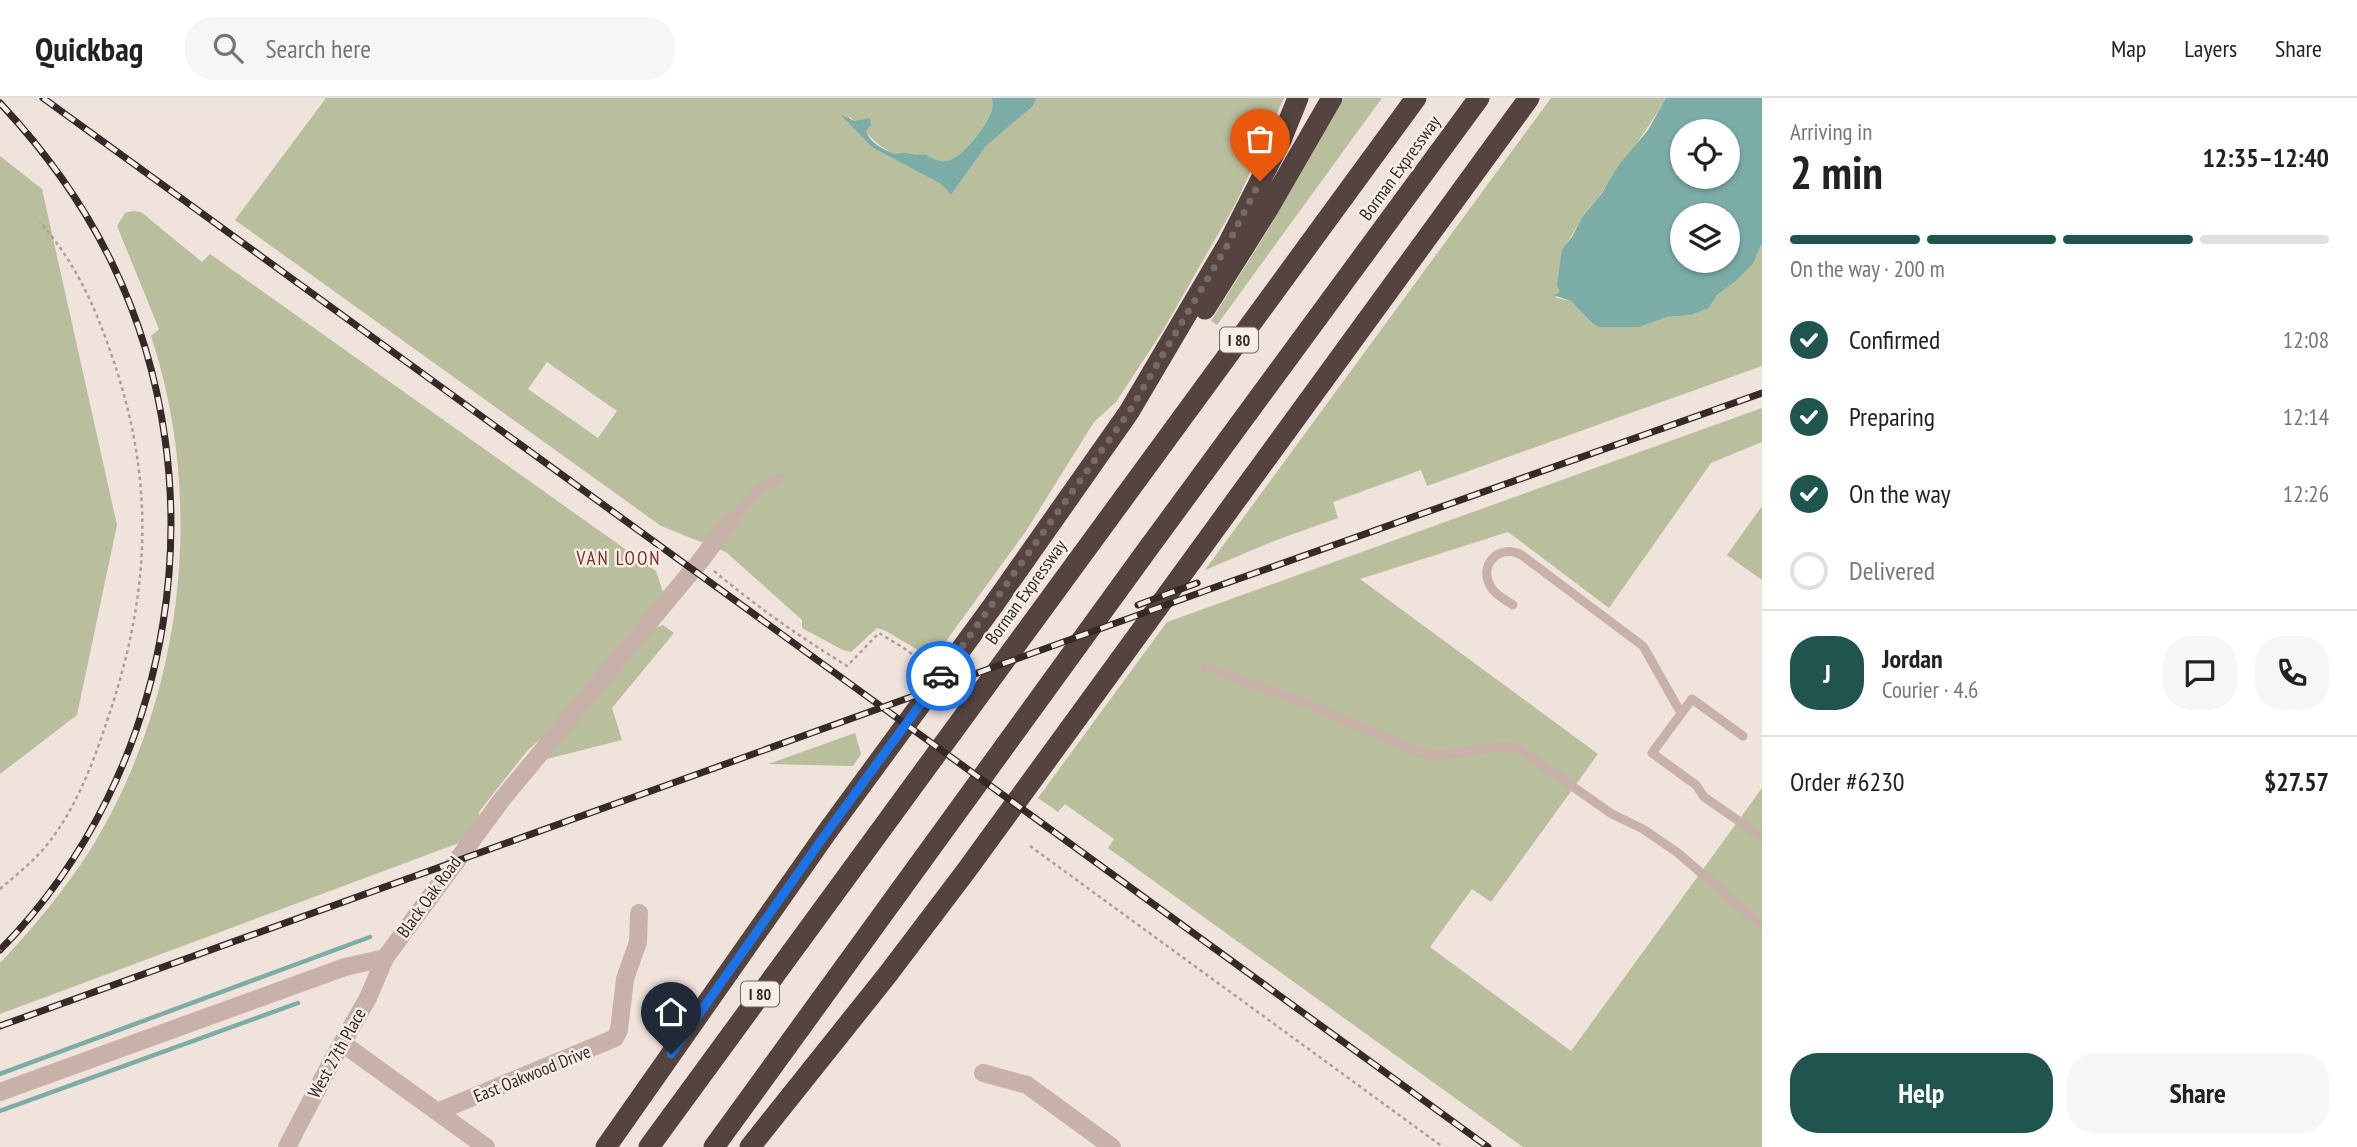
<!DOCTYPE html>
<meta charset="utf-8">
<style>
body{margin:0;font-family:"PT Sans Narrow",sans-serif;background:#f6f6f6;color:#222;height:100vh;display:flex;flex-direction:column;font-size:26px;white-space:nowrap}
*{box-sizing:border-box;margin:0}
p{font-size:23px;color:#767676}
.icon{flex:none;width:38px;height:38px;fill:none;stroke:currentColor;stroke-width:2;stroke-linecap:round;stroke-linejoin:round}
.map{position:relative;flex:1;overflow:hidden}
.panel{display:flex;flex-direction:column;background:#fff;width:595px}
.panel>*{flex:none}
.controls{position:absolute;left:1670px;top:21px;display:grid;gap:14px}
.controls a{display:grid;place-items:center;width:70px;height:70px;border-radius:50%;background:#fff;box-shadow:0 2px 5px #0004;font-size:35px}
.pin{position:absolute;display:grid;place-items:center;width:60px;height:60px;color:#fff;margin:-72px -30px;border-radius:50% 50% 50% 0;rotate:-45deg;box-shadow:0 0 7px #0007}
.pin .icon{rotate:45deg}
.courier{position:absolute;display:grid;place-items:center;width:70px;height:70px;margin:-35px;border:5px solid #1a73e8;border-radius:50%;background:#fff;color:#222;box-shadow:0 2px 9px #0007}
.summary em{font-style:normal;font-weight:700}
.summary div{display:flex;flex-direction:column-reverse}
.summary{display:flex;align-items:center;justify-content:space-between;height:119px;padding:0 28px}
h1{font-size:46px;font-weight:700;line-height:52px}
.bar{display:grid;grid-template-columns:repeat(4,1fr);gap:10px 7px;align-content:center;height:84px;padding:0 28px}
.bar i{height:9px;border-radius:5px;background:#e0e0e0}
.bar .on{background:#20544e}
.bar p{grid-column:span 4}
.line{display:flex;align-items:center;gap:18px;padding:0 28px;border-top:2px solid #e0e0e0}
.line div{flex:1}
.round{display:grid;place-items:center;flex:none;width:74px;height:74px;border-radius:28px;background:#f6f6f6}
ol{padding:0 28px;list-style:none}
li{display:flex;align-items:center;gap:21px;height:77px}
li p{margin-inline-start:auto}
li .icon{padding:7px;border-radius:50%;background:#20544e;color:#fff;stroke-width:4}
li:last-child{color:#767676}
li i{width:38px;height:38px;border:4px solid #e0e0e0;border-radius:50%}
.primary-button{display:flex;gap:14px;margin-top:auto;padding:14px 28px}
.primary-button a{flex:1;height:80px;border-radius:28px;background:#20544e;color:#fff;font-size:28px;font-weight:700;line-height:80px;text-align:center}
.primary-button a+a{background:#f6f6f6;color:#222}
header{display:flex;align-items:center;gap:42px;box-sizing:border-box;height:98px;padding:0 35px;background:#fff;border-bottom:2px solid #e0e0e0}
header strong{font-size:33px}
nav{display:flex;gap:38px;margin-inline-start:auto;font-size:24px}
.search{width:490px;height:63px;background:#f6f6f6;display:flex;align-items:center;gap:18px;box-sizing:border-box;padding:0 24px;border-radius:28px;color:#767676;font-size:26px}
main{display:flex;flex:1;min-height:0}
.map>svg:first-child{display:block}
.green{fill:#b9be9c;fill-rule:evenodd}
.water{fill:#7caca6;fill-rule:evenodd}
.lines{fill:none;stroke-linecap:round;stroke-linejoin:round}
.stream{stroke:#7caca6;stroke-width:4.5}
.path{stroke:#b39b93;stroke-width:2.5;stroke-dasharray:3.5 3.5;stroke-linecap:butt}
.lane{stroke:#c8b1a8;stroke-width:9}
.street{stroke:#c8b1a8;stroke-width:18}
.highway{stroke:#554340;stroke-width:21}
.rail-casing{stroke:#352a28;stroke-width:7}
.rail{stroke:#f8eee8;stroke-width:4.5;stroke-dasharray:13;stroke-linecap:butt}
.done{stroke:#766b67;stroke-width:7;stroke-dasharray:0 12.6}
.route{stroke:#1a73e8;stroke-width:9}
.labels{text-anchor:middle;stroke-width:5;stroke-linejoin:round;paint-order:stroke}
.shield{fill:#f8eee8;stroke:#706562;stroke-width:2}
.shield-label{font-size:16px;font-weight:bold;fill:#352a28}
.street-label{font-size:18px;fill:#352a28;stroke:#f8eee8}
.neighbourhood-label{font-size:19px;letter-spacing:2px;fill:#7f2c26;stroke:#f8eee8}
</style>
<header>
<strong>Quickbag</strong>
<div class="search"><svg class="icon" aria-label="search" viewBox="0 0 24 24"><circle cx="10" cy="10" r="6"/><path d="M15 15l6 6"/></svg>Search here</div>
<nav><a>Map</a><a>Layers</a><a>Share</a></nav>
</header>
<main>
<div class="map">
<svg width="1762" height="1049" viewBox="0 0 1762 1049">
<rect width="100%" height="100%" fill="#f0e3dc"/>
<path class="green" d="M 326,0 L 992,0 C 992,4 993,7 992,11 C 989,26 961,62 946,63 C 939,64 931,60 925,56 C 914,59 906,52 895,56 C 870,45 869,32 848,18 L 873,50 L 941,86 L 951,97 L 986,48 L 1032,9 L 1037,0 L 1284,0 L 1236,105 L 1162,234 L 1116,304 L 1094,324 L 1026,433 L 933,561 L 886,533 L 877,530 L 851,554 L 843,552 L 802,530 L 802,522 L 726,454 L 661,428 L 235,122 ZM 547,264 L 617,313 L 598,340 L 528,291 Z
M 1344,0 L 1382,0 L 1217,227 L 1211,223 L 1268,132 Z
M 1551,0 L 1666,0 C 1647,33 1624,62 1602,94 C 1596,103 1588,110 1582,119 C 1575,131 1571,141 1562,151 L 1560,194 L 1554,196 L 1557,200 L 1571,203 L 1592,225 L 1639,229 L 1668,219 L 1691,217 L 1709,210 L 1717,197 L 1736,183 L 1753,166 L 1762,145 L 1762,268 L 1427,388 L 1421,372 L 1333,404 L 1338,420 L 1274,443 L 1205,472 Z
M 0,58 L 42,91 L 117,427 L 77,617 L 0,676 Z
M 133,113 L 141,114 L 202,164 L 210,156 L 656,473 L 663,494 L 546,636 L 527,653 L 479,714 L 479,721 L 459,745 L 0,916 L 0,865 C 34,829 65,792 92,749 C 183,600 206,404 151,238 L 159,231 L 117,128 L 125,115 Z
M 1762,310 L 1762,344 L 1711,365 L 1609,510 L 1508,434 L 1360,481 L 1598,656 L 1491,804 L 1472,791 L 1430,849 L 1571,953 L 1762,690 L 1762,1049 L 1523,1049 L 1108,750 L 1114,741 L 1065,706 L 1058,714 L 1038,700 L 1167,524 Z
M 1762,408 L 1762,482 L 1727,457 Z
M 663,527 L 674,535 L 612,610 L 622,642 L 539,663 L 654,530 Z
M 855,635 L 861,656 L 853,668 L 768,666 Z"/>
<path class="water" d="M 992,0 L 1037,0 L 1032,9 L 986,48 L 951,97 L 941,86 L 873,50 L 841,17 L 855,23 L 870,20 L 871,27 L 866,33 C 871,46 883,51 895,56 C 906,52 914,59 925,56 C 931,60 939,64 946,63 C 961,62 989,26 992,11 C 993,7 992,4 992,0 Z
M 1666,0 L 1762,0 L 1762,145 L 1753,166 L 1736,183 L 1717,197 L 1709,210 L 1691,217 L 1668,219 L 1639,229 L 1599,229 L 1592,225 L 1571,203 L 1553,197 L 1560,194 L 1557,187 L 1562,151 L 1572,139 L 1582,119 L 1602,95 L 1618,68 L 1648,32 ZM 1727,33 L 1727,79 L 1682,79 L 1682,33 ZM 1727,117 L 1727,163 L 1682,163 L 1682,117 Z"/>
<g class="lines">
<path class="stream" d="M 0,976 L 370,839
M 0,1013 L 298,905"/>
<path class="path" d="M 714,473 C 756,508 800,539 847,568 L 879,535 L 907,552 L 922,564
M 1030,748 L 1443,1049
M 0,791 C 16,777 33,764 46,748 C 77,710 95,660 110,614 C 152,487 155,375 108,247 C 92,201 72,161 40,124"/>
<path class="lane" d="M 731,422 L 763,389 L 780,380
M 1513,507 C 1506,502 1495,497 1491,489 C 1478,469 1497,446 1520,456 L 1643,548 L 1681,615
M 1206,569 L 1310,607 L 1418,654 L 1437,658 L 1502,648 L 1519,651 L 1612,716 L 1643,731 L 1678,755 L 1762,828
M 1743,638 L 1692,601 L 1652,655 L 1696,687 L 1704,699 L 1762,739"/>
<path class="street" d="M 342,945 L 486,1049
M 983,975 L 1027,987 L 1112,1049
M 0,994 L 345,869 L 385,860 L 503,700 L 701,462 L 731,422
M 437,1014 L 615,940 L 619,932 L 625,881 L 638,844 L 639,815
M 287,1049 L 333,961 L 368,900 L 385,860"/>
<path class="highway" d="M 1205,211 L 1268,111 L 1332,0
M 606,1049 L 827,734 L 992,509 L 1129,314 L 1228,146 L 1281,42 L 1298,0
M 649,1049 L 1416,0
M 714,1049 L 1147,452 L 1479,0
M 750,1049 L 888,876 L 966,773 L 1529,0"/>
<defs>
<path id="rail" d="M 43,0 L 1488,1049
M 0,5 C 45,53 83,105 112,165 C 221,390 176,674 0,852
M 1138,507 L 1197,485
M 0,928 L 1224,486 L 1762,295"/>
</defs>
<use href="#rail" class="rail-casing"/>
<use href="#rail" class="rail"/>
</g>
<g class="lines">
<path class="done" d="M 941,578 L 1129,314 L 1228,146 L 1260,83"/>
<path class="route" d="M 671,956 L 827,734 L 941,578"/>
</g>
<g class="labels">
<g class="shield">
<rect x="1220" y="229.5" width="38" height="25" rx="5"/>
<rect x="741" y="883.5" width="38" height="25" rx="5"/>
</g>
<g class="shield-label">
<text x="1239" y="248">I 80</text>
<text x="760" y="902">I 80</text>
</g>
<g class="street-label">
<text transform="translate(1400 70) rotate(-54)" y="6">Borman Expressway</text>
<text transform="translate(1026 494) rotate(-54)" y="6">Borman Expressway</text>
<text transform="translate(429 799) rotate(-54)" y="6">Black Oak Road</text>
<text transform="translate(337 955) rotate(-61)" y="6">West 27th Place</text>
<text transform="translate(532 976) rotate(-22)" y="6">East Oakwood Drive</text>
</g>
<g class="neighbourhood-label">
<text x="619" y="467">VAN LOON</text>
</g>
</g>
</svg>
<div class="controls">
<a><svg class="icon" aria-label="locate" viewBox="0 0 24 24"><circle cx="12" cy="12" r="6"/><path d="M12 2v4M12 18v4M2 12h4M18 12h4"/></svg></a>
<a><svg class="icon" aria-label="layers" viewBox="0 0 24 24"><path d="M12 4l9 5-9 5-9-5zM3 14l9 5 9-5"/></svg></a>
</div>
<div class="pin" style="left:1260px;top:83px;background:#ea580c"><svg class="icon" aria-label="bag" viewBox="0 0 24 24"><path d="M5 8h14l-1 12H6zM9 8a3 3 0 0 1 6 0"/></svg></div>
<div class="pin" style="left:671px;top:956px;background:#1f2937"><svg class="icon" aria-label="home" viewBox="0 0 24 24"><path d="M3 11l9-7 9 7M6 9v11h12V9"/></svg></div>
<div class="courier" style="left:941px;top:578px"><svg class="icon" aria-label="car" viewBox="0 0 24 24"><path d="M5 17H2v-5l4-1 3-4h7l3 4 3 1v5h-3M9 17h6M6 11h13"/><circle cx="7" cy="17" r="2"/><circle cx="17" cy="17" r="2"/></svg></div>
</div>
<section class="panel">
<div class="summary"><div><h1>2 min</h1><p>Arriving in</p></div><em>12:35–12:40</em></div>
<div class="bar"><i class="on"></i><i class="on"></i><i class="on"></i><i></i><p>On the way · 200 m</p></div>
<ol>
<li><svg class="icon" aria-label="check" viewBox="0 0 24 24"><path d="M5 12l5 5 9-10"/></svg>Confirmed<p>12:08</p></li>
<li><svg class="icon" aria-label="check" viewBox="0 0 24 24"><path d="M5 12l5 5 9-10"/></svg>Preparing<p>12:14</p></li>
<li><svg class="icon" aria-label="check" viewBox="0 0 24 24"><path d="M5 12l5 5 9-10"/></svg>On the way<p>12:26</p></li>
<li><i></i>Delivered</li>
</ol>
<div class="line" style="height:126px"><b class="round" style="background:#20544e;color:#fff">J</b><div><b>Jordan</b><p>Courier · 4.6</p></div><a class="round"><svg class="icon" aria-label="chat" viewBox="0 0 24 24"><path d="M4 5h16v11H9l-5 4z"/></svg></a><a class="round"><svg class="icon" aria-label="phone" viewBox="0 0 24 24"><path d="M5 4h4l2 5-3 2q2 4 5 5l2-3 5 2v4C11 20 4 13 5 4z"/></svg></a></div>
<div class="line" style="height:91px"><div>Order #6230</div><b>$27.57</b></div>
<div class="primary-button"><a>Help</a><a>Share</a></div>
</section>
</main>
